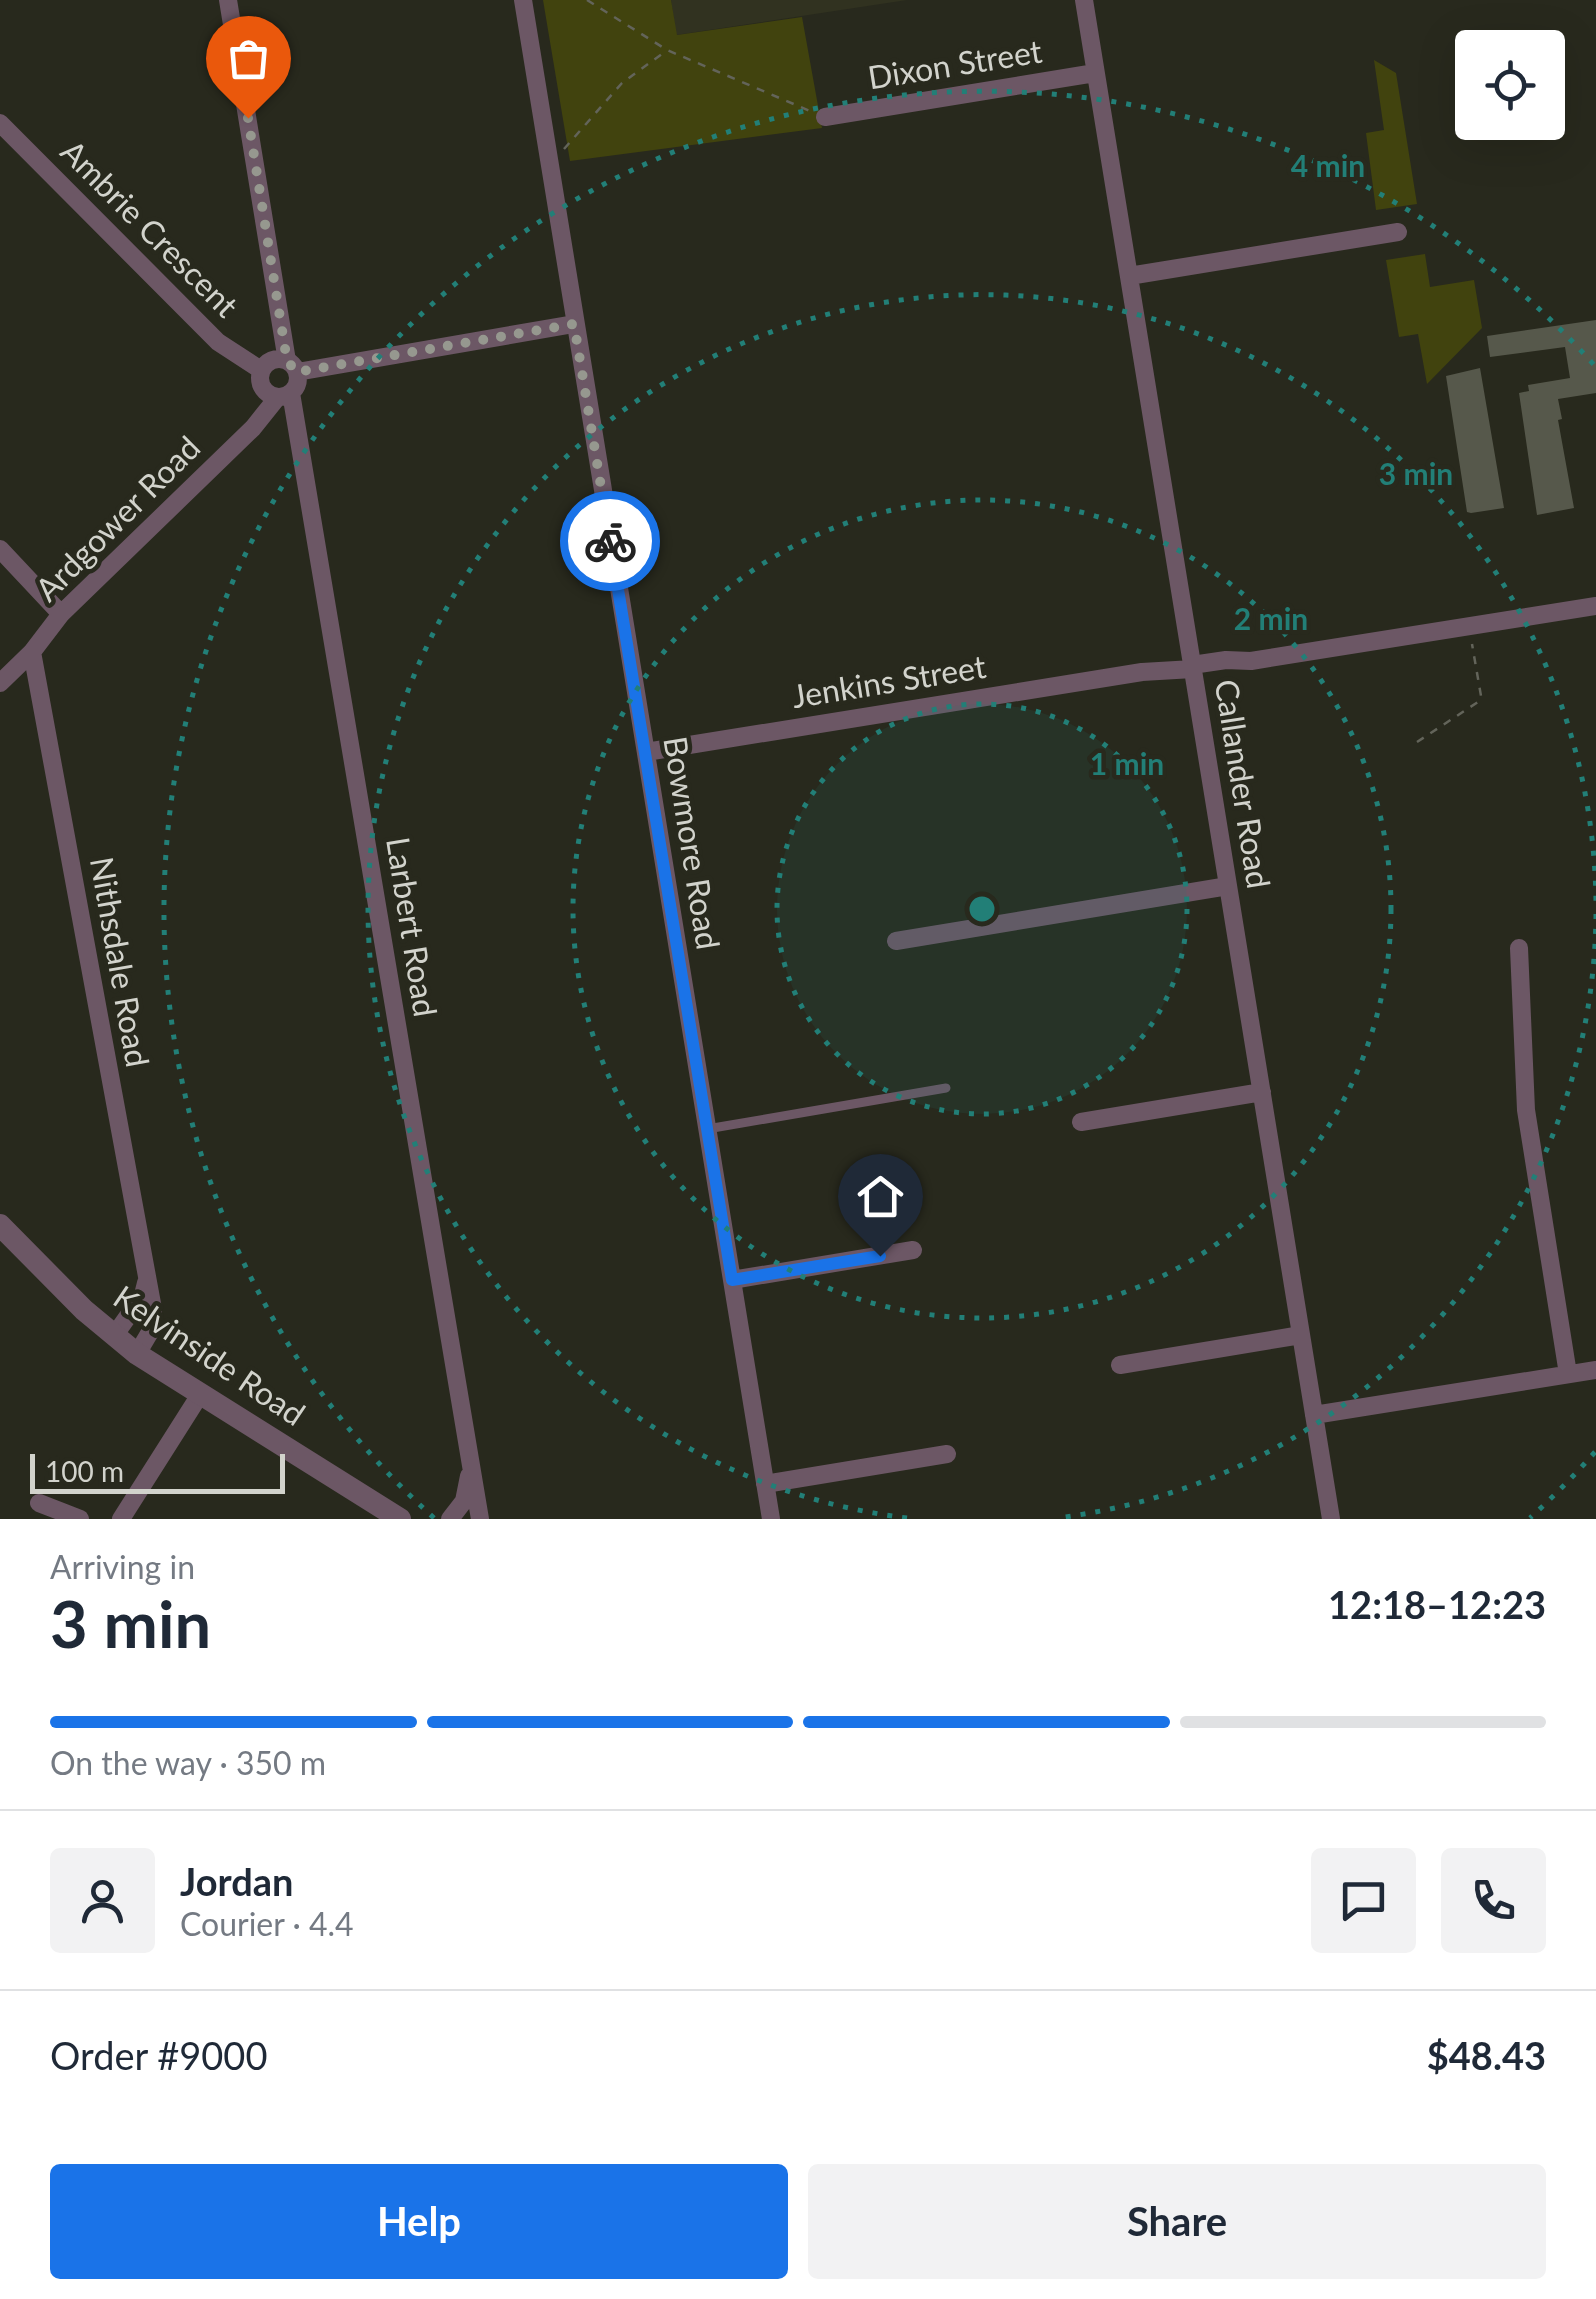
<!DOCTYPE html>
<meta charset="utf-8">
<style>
body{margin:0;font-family:Lato,sans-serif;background:#f2f2f3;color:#1f2937;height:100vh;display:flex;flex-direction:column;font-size:38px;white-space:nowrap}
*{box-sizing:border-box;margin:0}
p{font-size:32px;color:#747a83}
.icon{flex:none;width:55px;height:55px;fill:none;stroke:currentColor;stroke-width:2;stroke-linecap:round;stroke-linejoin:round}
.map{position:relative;height:1519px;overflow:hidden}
.panel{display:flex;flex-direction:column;background:#fff;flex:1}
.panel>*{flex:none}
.controls{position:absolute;left:1455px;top:30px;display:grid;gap:20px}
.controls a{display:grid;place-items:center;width:110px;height:110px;border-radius:10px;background:#fff;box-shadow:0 10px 40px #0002;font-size:50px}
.scale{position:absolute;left:30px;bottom:25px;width:255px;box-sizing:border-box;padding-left:10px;border:5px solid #d2d3cc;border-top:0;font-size:28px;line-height:35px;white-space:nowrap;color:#d2d3cc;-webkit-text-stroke:8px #28291d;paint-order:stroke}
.pin{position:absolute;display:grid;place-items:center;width:85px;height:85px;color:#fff;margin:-102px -42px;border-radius:50% 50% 50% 0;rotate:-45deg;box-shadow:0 0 10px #0007}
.pin .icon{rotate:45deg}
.courier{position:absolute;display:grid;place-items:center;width:100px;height:100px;margin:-50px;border:8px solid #1a73e8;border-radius:50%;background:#fff;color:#222;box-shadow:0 2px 12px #0007}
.headline em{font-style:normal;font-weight:700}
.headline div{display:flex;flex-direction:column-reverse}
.headline{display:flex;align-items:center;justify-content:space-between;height:170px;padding:0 50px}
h1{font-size:65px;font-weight:700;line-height:75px}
.bar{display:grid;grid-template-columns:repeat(4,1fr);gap:15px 10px;align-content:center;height:120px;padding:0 50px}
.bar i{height:12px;border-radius:8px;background:#e0e1e3}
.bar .active{background:#1a73e8}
.bar p{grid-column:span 4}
.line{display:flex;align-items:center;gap:25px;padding:0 50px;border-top:2px solid #e0e1e3}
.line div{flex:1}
.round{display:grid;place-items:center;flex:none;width:105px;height:105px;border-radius:10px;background:#f2f2f3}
.action{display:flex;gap:20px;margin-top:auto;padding:20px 50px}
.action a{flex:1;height:115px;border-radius:10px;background:#1a73e8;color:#fff;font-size:40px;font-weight:700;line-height:115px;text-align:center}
.action a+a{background:#f2f2f3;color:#1f2937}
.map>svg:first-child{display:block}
.built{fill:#313220}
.green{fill:#41430e}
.building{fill:#56584b}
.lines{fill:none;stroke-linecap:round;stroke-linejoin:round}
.path{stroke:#63645a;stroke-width:2.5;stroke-dasharray:8 8;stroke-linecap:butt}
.service{stroke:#6c5765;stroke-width:9}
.minor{stroke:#6c5765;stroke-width:18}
.tertiary{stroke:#6c5765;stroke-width:22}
.done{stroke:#96988f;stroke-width:10;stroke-dasharray:0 18}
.route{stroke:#1a73e8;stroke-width:12}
.ring{fill:none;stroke:#227f77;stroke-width:5;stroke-dasharray:5 10}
.labels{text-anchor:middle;stroke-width:9;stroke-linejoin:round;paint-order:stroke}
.street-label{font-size:32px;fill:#d2d3cc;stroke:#28291d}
.centre{fill:#227f77;stroke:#28291d;stroke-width:5}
.ring-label{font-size:30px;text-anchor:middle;font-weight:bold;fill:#227f77;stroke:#28291d;stroke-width:9;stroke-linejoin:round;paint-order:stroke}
</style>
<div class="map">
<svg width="1596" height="1519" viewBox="0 0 1596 1519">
<rect width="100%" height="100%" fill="#28291d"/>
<path class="built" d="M 671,0 L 907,0 L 676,35 Z"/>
<path class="green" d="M 543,0 L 671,0 L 677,35 L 802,17 L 822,128 L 570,161 Z
M 1374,60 L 1396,73 L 1417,204 L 1376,210 L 1366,133 L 1384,130 Z
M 1425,254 L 1430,287 L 1474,280 L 1482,328 L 1427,384 L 1418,334 L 1399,337 L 1386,260 Z"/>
<path class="building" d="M 1596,320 L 1596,393 L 1558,399 L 1562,419 L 1558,420 L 1574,508 L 1537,515 L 1519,393 L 1529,391 L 1528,385 L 1570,378 L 1565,347 L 1490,357 L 1487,336 Z
M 1480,368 L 1504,508 L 1471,513 L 1467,512 L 1446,376 Z"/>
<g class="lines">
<path class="path" d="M 587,0 L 667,50 L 810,111
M 564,149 L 622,83 L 666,51
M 1417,742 L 1478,702 L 1481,696 L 1472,644"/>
<path class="service" d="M 707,1129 L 946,1088"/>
<path class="minor" d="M 228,0 L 287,361
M 523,0 L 771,1519
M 1084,0 L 1331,1519
M 825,117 L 1095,73
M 0,123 L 218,342 L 261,370
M 1129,276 L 1398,232
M260 378a19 19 0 1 1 38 0a19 19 0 1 1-38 0Z
M 297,372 L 574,324
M 291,393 L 480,1519
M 0,549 L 61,614
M 32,652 L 153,1309 L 153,1327 L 137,1354
M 1192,665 L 1226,660 L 1251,661 L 1596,606
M 0,683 L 32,652 L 61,614 L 253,428 L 277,398
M 646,752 L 1142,672 L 1193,669
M 896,941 L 1228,886
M 1519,948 L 1526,1110 L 1568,1374
M 1081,1122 L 1262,1092
M 732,1280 L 913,1250
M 114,1336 L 143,1295 L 146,1283
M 1120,1365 L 1301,1335
M 1314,1415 L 1596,1370
M 765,1484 L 947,1454
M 39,1503 L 80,1519
M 121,1519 L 201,1393
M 450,1519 L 464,1501 L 469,1476"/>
<path class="tertiary" d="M 0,1225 L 84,1310 L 137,1354 L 400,1519"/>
</g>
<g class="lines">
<path class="done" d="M 248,118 L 287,361 L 297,372 L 574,324 L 610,541"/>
<path class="route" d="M 610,541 L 732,1280 L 880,1256"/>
</g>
<circle cx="982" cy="909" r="205" fill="#227f77" fill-opacity=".12"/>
<g class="ring">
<circle cx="982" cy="909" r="205"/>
<circle cx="982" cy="909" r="409"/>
<path d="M1596 914A614 614 0 0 1 1057 1518M907 1518A614 614 0 1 1 1596 904"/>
<path d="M1595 1452A819 819 0 0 1 1530 1518M434 1518A819 819 0 1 1 1595 366"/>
</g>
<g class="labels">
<g class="street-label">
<text transform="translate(955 65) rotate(-9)" y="11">Dixon Street</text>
<text transform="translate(149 229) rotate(45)" y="11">Ambrie Crescent</text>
<text transform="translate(118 519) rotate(-45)" y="11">Ardgower Road</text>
<text transform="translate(889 682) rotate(-9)" y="11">Jenkins Street</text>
<text transform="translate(1242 784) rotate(81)" y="11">Callander Road</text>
<text transform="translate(691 843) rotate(81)" y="11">Bowmore Road</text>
<text transform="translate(411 927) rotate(81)" y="11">Larbert Road</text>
<text transform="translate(119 962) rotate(80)" y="11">Nithsdale Road</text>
<text transform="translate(209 1356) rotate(34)" y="11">Kelvinside Road</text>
</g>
</g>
<circle cx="982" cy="909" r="15" class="centre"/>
<g class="ring-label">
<text x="1328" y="177">4 min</text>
<text x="1416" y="485">3 min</text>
<text x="1271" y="630">2 min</text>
<text x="1127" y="775">1 min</text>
</g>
</svg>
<div class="controls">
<a><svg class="icon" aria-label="locate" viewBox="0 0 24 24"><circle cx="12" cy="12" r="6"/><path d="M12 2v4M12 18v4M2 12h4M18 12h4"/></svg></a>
</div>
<div class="scale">100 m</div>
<div class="pin" style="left:248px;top:118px;background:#ea580c"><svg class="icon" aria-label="bag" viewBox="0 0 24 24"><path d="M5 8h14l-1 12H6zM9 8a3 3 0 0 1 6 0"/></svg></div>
<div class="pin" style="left:880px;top:1256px;background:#1f2937"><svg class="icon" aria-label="home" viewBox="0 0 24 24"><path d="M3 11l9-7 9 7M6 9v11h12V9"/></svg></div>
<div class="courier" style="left:610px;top:541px"><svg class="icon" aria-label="bike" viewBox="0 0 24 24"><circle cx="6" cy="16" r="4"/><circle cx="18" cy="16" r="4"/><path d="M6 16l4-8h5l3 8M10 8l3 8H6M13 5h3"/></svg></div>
</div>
<section class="panel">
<div class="headline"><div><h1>3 min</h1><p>Arriving in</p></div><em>12:18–12:23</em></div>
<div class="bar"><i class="active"></i><i class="active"></i><i class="active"></i><i></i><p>On the way · 350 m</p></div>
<div class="line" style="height:180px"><a class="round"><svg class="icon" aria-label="person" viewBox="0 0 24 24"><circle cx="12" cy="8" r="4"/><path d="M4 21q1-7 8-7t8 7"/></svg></a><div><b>Jordan</b><p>Courier · 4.4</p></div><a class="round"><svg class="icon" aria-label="chat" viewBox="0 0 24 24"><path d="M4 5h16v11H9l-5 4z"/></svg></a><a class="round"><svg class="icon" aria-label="phone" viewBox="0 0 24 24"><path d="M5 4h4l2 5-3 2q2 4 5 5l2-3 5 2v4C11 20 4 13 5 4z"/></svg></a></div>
<div class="line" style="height:130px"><div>Order #9000</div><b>$48.43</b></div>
<div class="action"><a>Help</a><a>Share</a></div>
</section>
